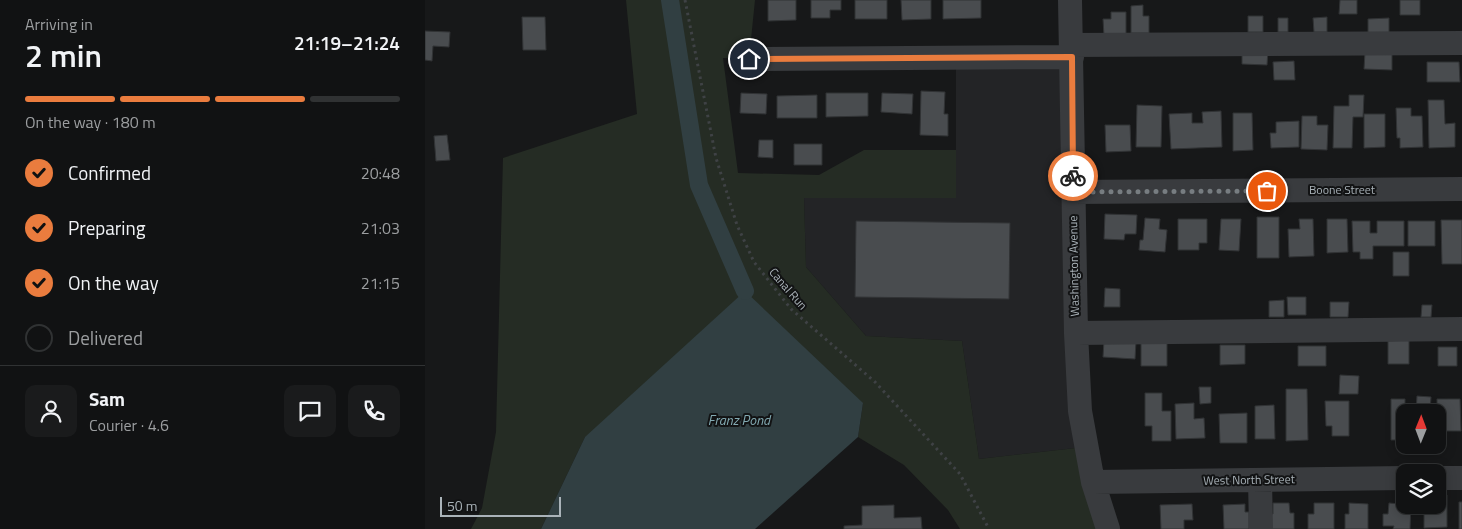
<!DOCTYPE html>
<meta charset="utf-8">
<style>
body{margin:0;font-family:"Titillium Web",sans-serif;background:#1a1b1c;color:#f1f3f6;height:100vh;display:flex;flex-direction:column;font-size:19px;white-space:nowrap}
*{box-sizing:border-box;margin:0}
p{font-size:16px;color:#9c9ea0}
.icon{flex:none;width:28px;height:28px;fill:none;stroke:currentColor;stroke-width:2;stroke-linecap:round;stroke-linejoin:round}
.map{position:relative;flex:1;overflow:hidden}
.side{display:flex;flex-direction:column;background:#111213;width:425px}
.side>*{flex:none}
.needle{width:32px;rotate:1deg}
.tools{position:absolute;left:971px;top:404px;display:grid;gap:10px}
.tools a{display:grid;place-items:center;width:50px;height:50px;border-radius:10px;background:#111213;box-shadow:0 2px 12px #0003,0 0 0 1px #303233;font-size:25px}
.scale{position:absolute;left:15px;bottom:12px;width:121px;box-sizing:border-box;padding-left:5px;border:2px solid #aab3b9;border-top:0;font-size:14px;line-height:18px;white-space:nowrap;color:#aab3b9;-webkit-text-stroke:4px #121314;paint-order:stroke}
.pin{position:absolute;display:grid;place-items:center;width:42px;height:42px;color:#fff;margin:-21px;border:2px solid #fff;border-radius:50%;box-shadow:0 1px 5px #0007}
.courier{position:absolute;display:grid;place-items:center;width:50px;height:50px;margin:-25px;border:4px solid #ea7c3e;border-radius:50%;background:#fff;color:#222;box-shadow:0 1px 6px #0007}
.summary em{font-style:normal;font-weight:600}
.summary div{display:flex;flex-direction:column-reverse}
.summary{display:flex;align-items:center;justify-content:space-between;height:85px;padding:0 25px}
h1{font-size:32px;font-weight:600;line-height:38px}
.bar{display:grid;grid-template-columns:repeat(4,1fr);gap:8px 5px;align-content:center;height:60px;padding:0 25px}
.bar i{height:6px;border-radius:4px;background:#303233}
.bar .current{background:#ea7c3e}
.bar p{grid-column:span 4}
.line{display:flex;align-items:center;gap:12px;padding:0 25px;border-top:1px solid #303233}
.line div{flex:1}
.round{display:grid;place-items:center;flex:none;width:52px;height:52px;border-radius:10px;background:#1a1b1c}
ol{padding:0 25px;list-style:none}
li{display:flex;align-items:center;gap:15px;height:55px}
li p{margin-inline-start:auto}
li .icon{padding:5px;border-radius:50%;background:#ea7c3e;color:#111;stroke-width:4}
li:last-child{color:#9c9ea0}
li i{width:28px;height:28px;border:2px solid #303233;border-radius:50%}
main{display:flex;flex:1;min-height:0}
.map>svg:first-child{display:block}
.built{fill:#232426}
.green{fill:#252c24}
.water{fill:#313f42}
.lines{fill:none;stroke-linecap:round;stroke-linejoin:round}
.canal{stroke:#313f42;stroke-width:18}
.building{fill:#494c4f;stroke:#313335}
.path{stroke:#3f4245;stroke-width:3;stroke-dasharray:2.5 4;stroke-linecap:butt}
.minor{stroke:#393b3e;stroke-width:24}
.done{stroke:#777d81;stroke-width:5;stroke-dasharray:0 9}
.route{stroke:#ea7c3e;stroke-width:6}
.labels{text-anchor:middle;stroke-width:4;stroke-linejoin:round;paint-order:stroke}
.street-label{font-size:12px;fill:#aab3b9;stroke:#121314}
.water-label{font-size:14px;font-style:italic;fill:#83aab2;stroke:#121314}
</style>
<main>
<section class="side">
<div class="summary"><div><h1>2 min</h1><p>Arriving in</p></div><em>21:19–21:24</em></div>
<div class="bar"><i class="current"></i><i class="current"></i><i class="current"></i><i></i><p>On the way · 180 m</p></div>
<ol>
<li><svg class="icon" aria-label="check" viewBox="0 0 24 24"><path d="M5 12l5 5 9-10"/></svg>Confirmed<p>20:48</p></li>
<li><svg class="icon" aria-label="check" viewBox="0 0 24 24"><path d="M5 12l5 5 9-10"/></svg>Preparing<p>21:03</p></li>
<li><svg class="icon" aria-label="check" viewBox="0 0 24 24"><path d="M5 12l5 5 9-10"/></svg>On the way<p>21:15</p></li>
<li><i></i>Delivered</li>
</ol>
<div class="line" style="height:90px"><a class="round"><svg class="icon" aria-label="person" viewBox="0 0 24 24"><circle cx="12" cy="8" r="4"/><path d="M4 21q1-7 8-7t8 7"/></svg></a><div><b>Sam</b><p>Courier · 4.6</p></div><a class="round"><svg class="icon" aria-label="chat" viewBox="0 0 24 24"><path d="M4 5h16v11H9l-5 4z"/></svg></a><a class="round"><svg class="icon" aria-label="phone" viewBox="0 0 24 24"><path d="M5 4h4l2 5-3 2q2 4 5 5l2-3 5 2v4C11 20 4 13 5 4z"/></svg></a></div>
</section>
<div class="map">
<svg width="1037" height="529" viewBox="0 0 1037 529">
<rect width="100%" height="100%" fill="#171819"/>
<path class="built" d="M 647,57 L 660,447 L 554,459 L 537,341 L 441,336 L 381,267 L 379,198 L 531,198 L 531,58 Z"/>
<path class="green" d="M 201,0 L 330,0 L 324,59 L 298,58 L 313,173 L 394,175 L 439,150 L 531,150 L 531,198 L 379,198 L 381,267 L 441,336 L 537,341 L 554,459 L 660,447 L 683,529 L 535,529 L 523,510 L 479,465 L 433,437 L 438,403 L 160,437 L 116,529 L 46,529 L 57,508 L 71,432 L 78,158 L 212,114 Z"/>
<path class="water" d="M 320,291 L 438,403 L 433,437 L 330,529 L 116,529 L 160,437 Z"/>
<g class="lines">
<path class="canal" d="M 245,0 L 274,185 L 320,291"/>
</g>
<path class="building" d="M 343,0 L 371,0 L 371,20 L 343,21 Z
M 386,0 L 416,0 L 416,10 L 405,10 L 405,18 L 386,18 Z
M 430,0 L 462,0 L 462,19 L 430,19 Z
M 476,0 L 506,0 L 506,19 L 477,20 Z
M 518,0 L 556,0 L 556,18 L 518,19 Z
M 915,0 L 932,0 L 932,14 L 914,14 Z
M 975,0 L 995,0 L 995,15 L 975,15 Z
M 718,5 L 718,16 L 724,16 L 724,33 L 706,33 L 706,6 Z
M 686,12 L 701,12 L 701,35 L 679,36 L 678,19 L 686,19 Z
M 823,16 L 838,16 L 838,32 L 823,32 Z
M 97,17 L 120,17 L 121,50 L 98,50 Z
M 902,17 L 902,32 L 889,32 L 888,18 Z
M 853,18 L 863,18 L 863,32 L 853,32 Z
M 964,18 L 964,37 L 943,37 L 943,19 Z
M 0,31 L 25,32 L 24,47 L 8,46 L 7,61 L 0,60 Z
M 817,48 L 843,49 L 842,65 L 817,64 Z
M 940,52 L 967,53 L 967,70 L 939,69 Z
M 869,61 L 870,80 L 849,80 L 848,62 Z
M 1002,62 L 1034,62 L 1035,82 L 1002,82 Z
M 496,91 L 520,92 L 519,114 L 523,114 L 523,136 L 495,135 Z
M 316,93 L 342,94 L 341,114 L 315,113 Z
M 401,93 L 443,93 L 443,116 L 401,117 Z
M 457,93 L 488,94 L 487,114 L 456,112 Z
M 392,95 L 392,118 L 352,118 L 352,96 Z
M 924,95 L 939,95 L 938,117 L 928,117 L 927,148 L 908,148 L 909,106 L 924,106 Z
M 1003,100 L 1019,100 L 1020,124 L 1030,123 L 1030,147 L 1004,148 Z
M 712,105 L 737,106 L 736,147 L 711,147 Z
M 971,108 L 986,108 L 986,116 L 997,116 L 998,147 L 975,148 L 975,138 L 972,138 Z
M 796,111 L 797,147 L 746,149 L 744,114 L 767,113 L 767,123 L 778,123 L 777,112 Z
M 808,113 L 827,113 L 828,150 L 808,151 Z
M 939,114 L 960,114 L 960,147 L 939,148 Z
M 877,116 L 892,116 L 892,125 L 903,125 L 902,150 L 876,149 Z
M 874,121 L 874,147 L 846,148 L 845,133 L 851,133 L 851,122 Z
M 680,125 L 705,125 L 706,151 L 681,152 Z
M 22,135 L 25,160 L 11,161 L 9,136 Z
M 334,140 L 348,140 L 348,158 L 333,157 Z
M 369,144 L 397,144 L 397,165 L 369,165 Z
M 680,214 L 712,215 L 711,234 L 700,234 L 699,240 L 679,239 Z
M 832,217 L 854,217 L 854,258 L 832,258 Z
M 720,218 L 735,219 L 734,229 L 742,230 L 740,252 L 714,250 L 715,240 L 718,240 Z
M 753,219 L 782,219 L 782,243 L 774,243 L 774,250 L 753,250 Z
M 796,219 L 816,219 L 814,251 L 794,250 Z
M 874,219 L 888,219 L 889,256 L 864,257 L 863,229 L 875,229 Z
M 902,219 L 922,219 L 923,252 L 902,253 Z
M 1016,220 L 1037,220 L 1037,264 L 1017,264 Z
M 431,221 L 585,223 L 584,299 L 430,297 Z
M 927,221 L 945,221 L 945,233 L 952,233 L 952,221 L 979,221 L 979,246 L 948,246 L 948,259 L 935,259 L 935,252 L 928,252 Z
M 983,221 L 1010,221 L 1010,246 L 983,246 Z
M 968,252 L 984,252 L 984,276 L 968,276 Z
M 680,288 L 695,289 L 695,307 L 679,307 Z
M 862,297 L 881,297 L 881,315 L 863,315 Z
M 859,300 L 859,317 L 844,317 L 844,301 Z
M 905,302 L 924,302 L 923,317 L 905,317 Z
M 997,305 L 1007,305 L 1006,317 L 996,317 Z
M 679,340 L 711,341 L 710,359 L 678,357 Z
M 984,340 L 984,364 L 963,364 L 963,341 Z
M 742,342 L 742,366 L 716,366 L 716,343 Z
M 795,345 L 820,345 L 820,364 L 795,365 Z
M 873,346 L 901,346 L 901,366 L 873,366 Z
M 1013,347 L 1032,347 L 1032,366 L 1013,366 Z
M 915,375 L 934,376 L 933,394 L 914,394 Z
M 774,387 L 786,387 L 786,403 L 775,404 Z
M 861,389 L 882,389 L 883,440 L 861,441 Z
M 720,393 L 737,393 L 737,411 L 746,411 L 746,441 L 727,441 L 727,426 L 720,426 Z
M 992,396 L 1006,397 L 1005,412 L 991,412 Z
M 966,399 L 980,399 L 980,440 L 966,440 Z
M 1012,399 L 1035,399 L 1036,431 L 1012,431 Z
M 900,401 L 924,401 L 924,436 L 907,436 L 907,426 L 901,426 Z
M 769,403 L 769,419 L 779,418 L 780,438 L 751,439 L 750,404 Z
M 849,405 L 850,439 L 830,439 L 830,406 Z
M 822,413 L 822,443 L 795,443 L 794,414 Z
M 1012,495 L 1022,495 L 1022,527 L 999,528 L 999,505 L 1012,505 Z
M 1034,502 L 1037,502 L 1037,529 L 1034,529 Z
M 848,503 L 864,503 L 865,513 L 869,513 L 869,529 L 843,529 L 843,514 L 848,514 Z
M 889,503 L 909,503 L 909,529 L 883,529 L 883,514 L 889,514 Z
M 924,503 L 943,504 L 943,529 L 920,529 L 920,514 L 924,514 Z
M 964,503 L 986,505 L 985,529 L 968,529 L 969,526 L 958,526 L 958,514 L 963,514 Z
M 767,504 L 768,520 L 759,520 L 759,529 L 736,529 L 735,505 Z
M 820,504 L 820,512 L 824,512 L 824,529 L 799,529 L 798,505 Z
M 469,505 L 469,518 L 496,517 L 497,529 L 419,529 L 419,526 L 437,525 L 437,506 Z"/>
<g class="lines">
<path class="path" d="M 260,0 L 291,158 L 312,225 L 329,262 L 366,309 L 450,382 L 535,474 L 564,529"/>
<path class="minor" d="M 645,0 L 651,333 L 655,411 L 668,482 L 683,529
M 646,45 L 1037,43
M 324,59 L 647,57
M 648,192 L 1037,189
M 651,333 L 1037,329
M 1012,478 L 1037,478
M 835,480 L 836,529
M 668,482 L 980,478"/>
</g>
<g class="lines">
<path class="done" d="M 648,176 L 648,192 L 842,191"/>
<path class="route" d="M 324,59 L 647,57 L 648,176"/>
</g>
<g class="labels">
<g class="street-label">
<text x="917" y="194">Boone Street</text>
<text transform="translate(649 266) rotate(-91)" y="4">Washington Avenue</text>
<text transform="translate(363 289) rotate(49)" y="4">Canal Run</text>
<text transform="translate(824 480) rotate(-1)" y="4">West North Street</text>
</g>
<g class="water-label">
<text x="314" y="425">Franz Pond</text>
</g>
</g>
</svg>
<div class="tools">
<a><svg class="needle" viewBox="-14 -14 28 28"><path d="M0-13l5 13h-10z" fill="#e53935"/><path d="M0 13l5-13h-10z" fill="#9c9ea0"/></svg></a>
<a><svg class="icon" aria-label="layers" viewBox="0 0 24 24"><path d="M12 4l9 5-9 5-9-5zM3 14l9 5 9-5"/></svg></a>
</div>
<div class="scale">50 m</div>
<div class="pin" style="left:842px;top:191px;background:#ea580c"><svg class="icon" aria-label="bag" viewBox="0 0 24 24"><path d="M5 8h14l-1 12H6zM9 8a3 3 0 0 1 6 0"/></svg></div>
<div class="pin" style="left:324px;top:59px;background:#1f2937"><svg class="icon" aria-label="home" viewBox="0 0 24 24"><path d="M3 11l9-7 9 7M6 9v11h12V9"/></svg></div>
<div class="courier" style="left:648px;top:176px"><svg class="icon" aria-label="bike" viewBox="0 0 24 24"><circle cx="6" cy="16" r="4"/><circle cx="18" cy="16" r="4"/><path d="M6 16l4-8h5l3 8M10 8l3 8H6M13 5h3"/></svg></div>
</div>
</main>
